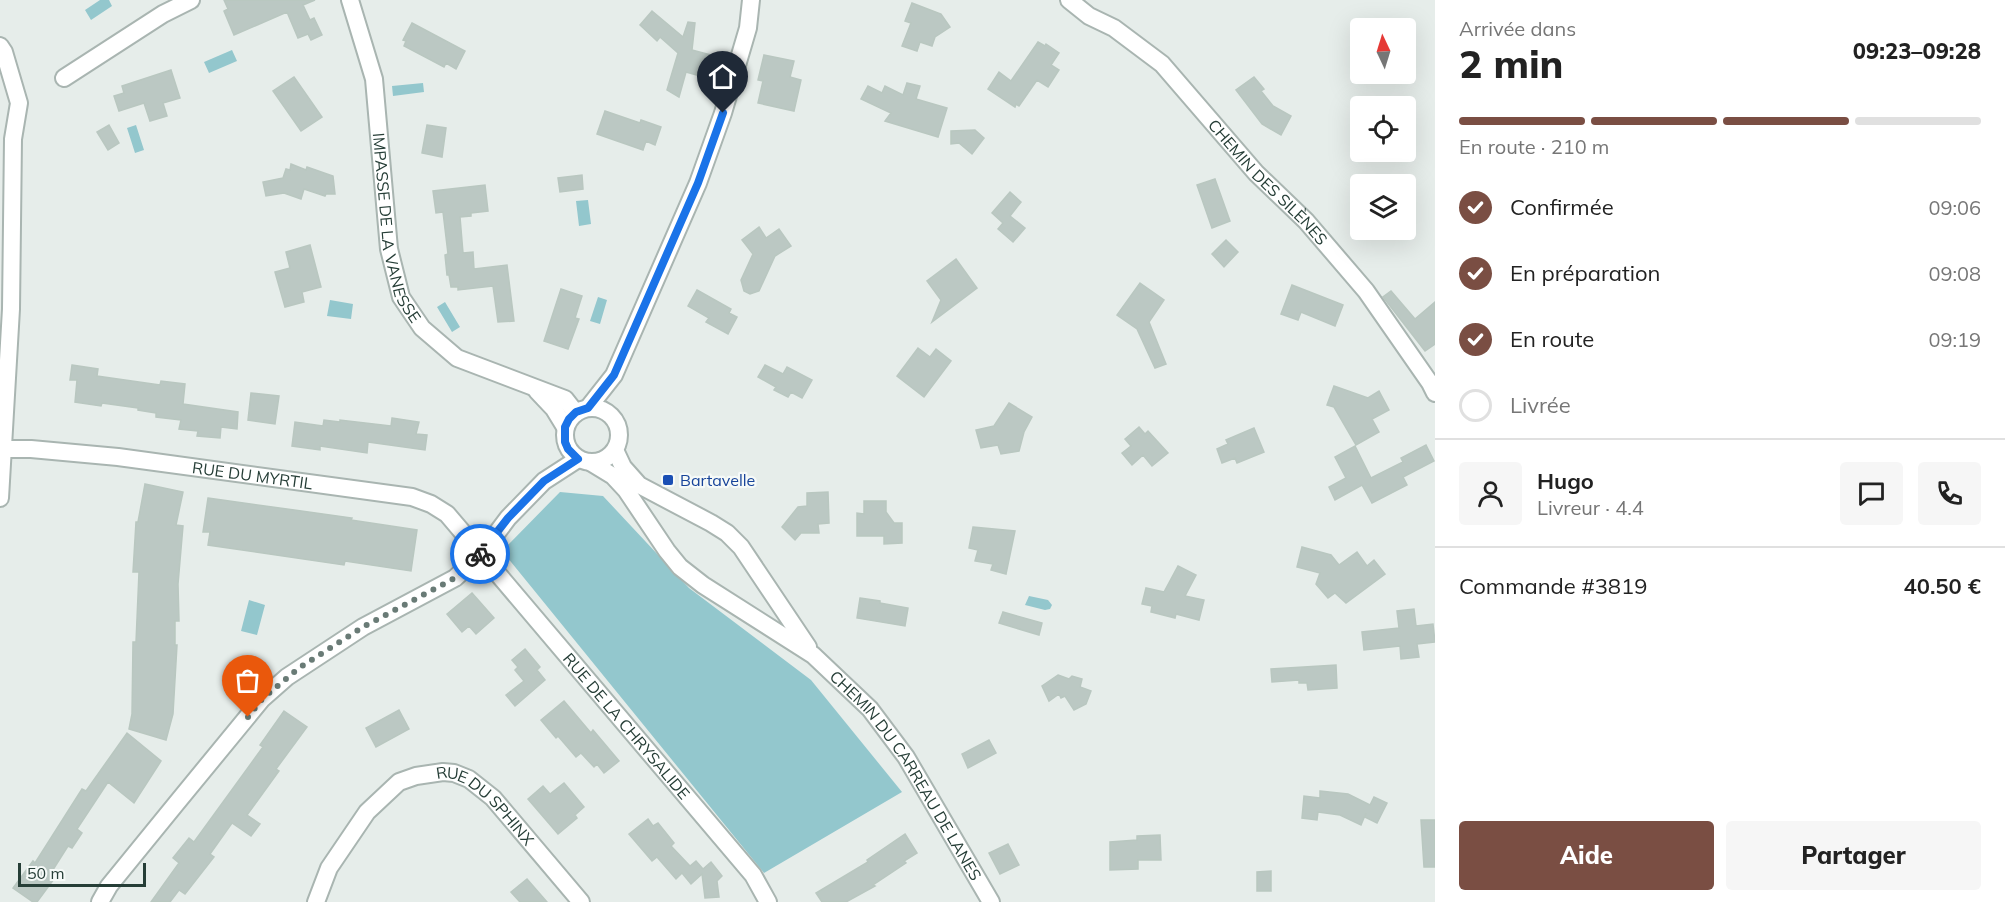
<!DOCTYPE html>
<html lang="fr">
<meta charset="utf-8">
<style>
body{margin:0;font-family:Mulish,sans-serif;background:#f6f6f6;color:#222;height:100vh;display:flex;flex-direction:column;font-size:22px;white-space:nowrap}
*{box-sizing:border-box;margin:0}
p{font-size:20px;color:#767676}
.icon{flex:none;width:33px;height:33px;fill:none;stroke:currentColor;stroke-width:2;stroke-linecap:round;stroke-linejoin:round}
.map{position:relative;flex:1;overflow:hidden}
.sheet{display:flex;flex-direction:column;background:#fff;width:570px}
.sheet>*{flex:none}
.needle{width:39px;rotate:356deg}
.tools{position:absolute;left:1350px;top:18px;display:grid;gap:12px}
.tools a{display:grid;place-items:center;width:66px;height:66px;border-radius:6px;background:#fff;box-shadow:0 6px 24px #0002;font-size:30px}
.scale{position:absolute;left:18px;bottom:15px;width:128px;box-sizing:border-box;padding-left:6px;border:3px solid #263e37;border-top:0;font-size:16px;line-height:21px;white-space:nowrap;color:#263e37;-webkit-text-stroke:4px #f6faf8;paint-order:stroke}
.pin{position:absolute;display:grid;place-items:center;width:51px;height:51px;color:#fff;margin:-62px -26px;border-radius:50% 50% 50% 0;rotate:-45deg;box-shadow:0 0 6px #0007}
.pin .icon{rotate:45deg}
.courier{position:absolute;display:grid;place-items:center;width:60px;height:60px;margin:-30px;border:4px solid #1a73e8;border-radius:50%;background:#fff;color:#222;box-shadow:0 2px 8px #0007}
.headline em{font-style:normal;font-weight:800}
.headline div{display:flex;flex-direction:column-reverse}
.headline{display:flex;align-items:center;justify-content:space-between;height:102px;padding:0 24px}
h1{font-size:39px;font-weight:800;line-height:45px}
.bar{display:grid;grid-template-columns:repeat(4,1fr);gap:9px 6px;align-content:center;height:72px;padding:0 24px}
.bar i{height:8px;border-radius:4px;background:#e0e0e0}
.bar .on{background:#7a4e43}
.bar p{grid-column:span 4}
.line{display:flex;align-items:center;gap:15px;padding:0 24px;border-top:2px solid #e0e0e0}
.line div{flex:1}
.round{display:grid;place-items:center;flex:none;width:63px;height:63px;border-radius:6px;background:#f6f6f6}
ol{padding:0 24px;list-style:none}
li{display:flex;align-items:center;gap:18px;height:66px}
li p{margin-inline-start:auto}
li .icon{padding:6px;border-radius:50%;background:#7a4e43;color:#fff;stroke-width:4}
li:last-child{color:#767676}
li i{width:33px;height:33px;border:3px solid #e0e0e0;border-radius:50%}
.action{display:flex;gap:12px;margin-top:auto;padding:12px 24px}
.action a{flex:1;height:69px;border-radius:6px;background:#7a4e43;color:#fff;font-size:24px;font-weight:800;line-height:69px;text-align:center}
.action a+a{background:#f6f6f6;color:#222}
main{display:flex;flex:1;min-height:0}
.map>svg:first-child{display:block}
.water{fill:#93c7cd}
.building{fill:#bbc8c3;stroke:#b9c7c0;stroke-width:1.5}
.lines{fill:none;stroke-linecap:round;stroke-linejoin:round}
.street-casing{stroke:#a9b5b1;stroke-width:20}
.street{stroke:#fff;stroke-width:16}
.done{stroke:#697b76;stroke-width:6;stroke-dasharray:0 10.8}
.route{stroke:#1a73e8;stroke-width:8}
.transit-dot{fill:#1a4fb4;stroke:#f6faf8;stroke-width:2}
.labels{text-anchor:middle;stroke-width:4.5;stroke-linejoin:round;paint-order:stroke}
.street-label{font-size:16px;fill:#263e37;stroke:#f6faf8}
.transit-label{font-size:16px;fill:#164399;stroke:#f6faf8;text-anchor:start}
</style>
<main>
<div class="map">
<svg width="1435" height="902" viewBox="0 0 1435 902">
<rect width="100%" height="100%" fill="#e6edea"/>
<path class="water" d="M 100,0 L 109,0 L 112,6 L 91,20 L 85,10 Z
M 232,50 L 237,61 L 209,73 L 204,62 Z
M 423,83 L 424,92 L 393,96 L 392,86 Z
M 136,125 L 144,150 L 135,153 L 127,128 Z
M 588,200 L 591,224 L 579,226 L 576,201 Z
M 598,297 L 607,300 L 600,324 L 590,321 Z
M 330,300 L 353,304 L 351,319 L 327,316 Z
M 445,302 L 460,327 L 452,332 L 437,307 Z
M 560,492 L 603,496 L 689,588 L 811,680 L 902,792 L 764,873 L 502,551 Z
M 1029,596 L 1048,600 L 1052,605 L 1050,609 L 1045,610 L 1025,605 Z
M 249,600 L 265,605 L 257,635 L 241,631 Z"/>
<path class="building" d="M 224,0 L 315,0 L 303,5 L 310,20 L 314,18 L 322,35 L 311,40 L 308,34 L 298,38 L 287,12 L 234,35 L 224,11 L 228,9 Z
M 912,3 L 941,14 L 950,27 L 935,37 L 932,46 L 920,42 L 917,51 L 902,46 L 911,23 L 905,21 Z
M 652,11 L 683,37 L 688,22 L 695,23 L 692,50 L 711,55 L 704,77 L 686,72 L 679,97 L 667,90 L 678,53 L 660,37 L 657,41 L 640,25 Z
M 412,23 L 465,51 L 456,69 L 446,63 L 444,67 L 404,46 L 406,41 L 403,40 Z
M 1038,42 L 1045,46 L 1046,44 L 1059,53 L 1051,65 L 1059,70 L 1048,87 L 1037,80 L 1019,106 L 1016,104 L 1015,107 L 988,89 L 999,72 L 1011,81 Z
M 764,55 L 794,61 L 790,77 L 801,80 L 794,111 L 758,103 L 763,81 L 758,80 Z
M 171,70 L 180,98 L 163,103 L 167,116 L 150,121 L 144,103 L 119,111 L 114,96 L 124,93 L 122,86 Z
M 294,77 L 322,117 L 301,131 L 273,91 Z
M 1254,77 L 1264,89 L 1261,91 L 1273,106 L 1291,116 L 1281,135 L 1262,124 L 1236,90 Z
M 907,83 L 920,86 L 916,99 L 947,108 L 938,137 L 885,121 L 891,113 L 861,99 L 868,86 L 882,93 L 885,86 L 903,95 Z
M 605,111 L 640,123 L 641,120 L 661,127 L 655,145 L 646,141 L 643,150 L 597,134 Z
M 109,125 L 119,143 L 108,150 L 97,132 Z
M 427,125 L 446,128 L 442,157 L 422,153 Z
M 975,130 L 984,138 L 972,154 L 959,143 L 951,144 L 951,131 Z
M 291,164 L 306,170 L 307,167 L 333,176 L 335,194 L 326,194 L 325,196 L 304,189 L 301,199 L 284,193 L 266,196 L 263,182 L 283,178 L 286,169 L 290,170 Z
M 582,175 L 583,189 L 560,192 L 558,178 Z
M 1215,179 L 1230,221 L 1212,228 L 1197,185 Z
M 485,185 L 488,211 L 471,213 L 471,216 L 460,217 L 463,253 L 473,252 L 474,269 L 507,265 L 514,321 L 498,322 L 493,286 L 458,290 L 458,287 L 451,287 L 449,275 L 447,275 L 445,255 L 448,254 L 443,212 L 436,213 L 433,191 Z
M 1010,192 L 1021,202 L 1010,216 L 1025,228 L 1013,242 L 998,229 L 1003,223 L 992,213 Z
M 759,227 L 766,238 L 779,229 L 791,246 L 775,256 L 759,291 L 750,294 L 744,291 L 741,280 L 753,254 L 742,240 Z
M 1226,240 L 1238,252 L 1224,267 L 1212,254 Z
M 310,245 L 321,287 L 302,292 L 304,302 L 285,307 L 275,272 L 290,268 L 286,252 Z
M 956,259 L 977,288 L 932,322 L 941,300 L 927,281 Z
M 1140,283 L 1164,300 L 1149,322 L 1166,364 L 1155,368 L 1137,329 L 1117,315 Z
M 1292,285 L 1343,305 L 1335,326 L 1301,312 L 1298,320 L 1281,314 Z
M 561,289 L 582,296 L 575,318 L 579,319 L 568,349 L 544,341 Z
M 697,290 L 731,309 L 729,313 L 737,317 L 728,334 L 706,322 L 709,318 L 688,306 Z
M 1391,291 L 1415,319 L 1435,302 L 1435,344 L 1425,351 L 1383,297 Z
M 918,348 L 930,357 L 936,349 L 951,361 L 924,397 L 897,376 Z
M 72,365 L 98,369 L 97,376 L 160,385 L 161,381 L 185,384 L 183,404 L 238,412 L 237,429 L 221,427 L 220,438 L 197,436 L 198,431 L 179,429 L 181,420 L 156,417 L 156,413 L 138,410 L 138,408 L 102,403 L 101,406 L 75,402 L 77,380 L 70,380 Z
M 765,365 L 783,374 L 787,367 L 812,380 L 802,398 L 791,392 L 788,397 L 774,390 L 776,387 L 758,377 Z
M 1334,386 L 1368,398 L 1379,391 L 1389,410 L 1372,419 L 1379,432 L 1356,445 L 1334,407 L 1327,405 Z
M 251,393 L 279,396 L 275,424 L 248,420 Z
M 1009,403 L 1032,417 L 1024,432 L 1019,451 L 1001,454 L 998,445 L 981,448 L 976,430 L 994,426 Z
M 392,418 L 419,422 L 416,434 L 427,435 L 425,450 L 368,442 L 367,453 L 320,446 L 320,450 L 292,446 L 295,422 L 323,426 L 324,420 L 340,422 L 340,420 L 391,426 Z
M 1139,427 L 1145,434 L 1148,431 L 1168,453 L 1152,466 L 1143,455 L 1132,465 L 1122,453 L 1131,446 L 1125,439 Z
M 1254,428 L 1264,452 L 1237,463 L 1235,458 L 1222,463 L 1217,449 L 1228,444 L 1226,440 Z
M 1426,445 L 1434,461 L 1403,477 L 1407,485 L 1372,503 L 1362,485 L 1335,500 L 1329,487 L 1346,478 L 1335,457 L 1355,446 L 1371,478 L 1403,462 L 1401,458 Z
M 145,484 L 183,492 L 176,525 L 183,526 L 178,584 L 179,621 L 175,621 L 175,645 L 177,645 L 173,714 L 166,740 L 129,729 L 132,714 L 133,642 L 136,642 L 139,572 L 133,572 L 136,522 L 138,522 Z
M 828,492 L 829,523 L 818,524 L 819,533 L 801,533 L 795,540 L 782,527 L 798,507 L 807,506 L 807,493 Z
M 208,498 L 352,518 L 351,520 L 417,530 L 411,571 L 345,561 L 344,565 L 208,545 L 210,532 L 203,532 Z
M 864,501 L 886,501 L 886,512 L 894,523 L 902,523 L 902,543 L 884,544 L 884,536 L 857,536 L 857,513 L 864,514 Z
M 973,527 L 1015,531 L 1006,574 L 991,570 L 993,564 L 975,561 L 978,550 L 969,548 Z
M 1302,547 L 1331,555 L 1339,565 L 1357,552 L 1367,566 L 1374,560 L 1385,574 L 1346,603 L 1335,593 L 1328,598 L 1316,584 L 1320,573 L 1297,567 Z
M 1178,566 L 1196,575 L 1185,596 L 1204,600 L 1199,620 L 1176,614 L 1175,618 L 1151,612 L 1152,606 L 1142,604 L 1146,588 L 1164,592 Z
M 472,593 L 494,618 L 476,634 L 469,626 L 462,632 L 447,614 Z
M 860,598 L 880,601 L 880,603 L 908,608 L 905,626 L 857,618 Z
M 1414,609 L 1416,626 L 1433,624 L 1435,642 L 1417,644 L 1419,657 L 1401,659 L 1400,646 L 1364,650 L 1362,632 L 1399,628 L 1397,611 Z
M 1003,612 L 1042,623 L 1039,635 L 999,623 Z
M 525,649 L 540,667 L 537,670 L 545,680 L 515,706 L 506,695 L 524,681 L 515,670 L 518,667 L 512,660 Z
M 1336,665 L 1337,688 L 1308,690 L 1307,683 L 1299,683 L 1299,680 L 1272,682 L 1271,669 Z
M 1058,675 L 1069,679 L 1072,676 L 1082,679 L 1080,687 L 1091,691 L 1086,704 L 1074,710 L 1065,696 L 1061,698 L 1059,694 L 1049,701 L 1042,686 Z
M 564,701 L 591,733 L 593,730 L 619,761 L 604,773 L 597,764 L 594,767 L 581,753 L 576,757 L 558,736 L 556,738 L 541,720 Z
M 399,710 L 409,729 L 376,747 L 366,728 Z
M 284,711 L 307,727 L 276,769 L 279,771 L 247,815 L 260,824 L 251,836 L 232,823 L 210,854 L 214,857 L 185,894 L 179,890 L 170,902 L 151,902 L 179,863 L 173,858 L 189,838 L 194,842 L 263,747 L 260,745 Z
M 127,733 L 161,761 L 134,803 L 108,782 L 77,829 L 82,833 L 72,848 L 68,846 L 49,876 L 54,879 L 37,902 L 33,902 L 13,888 L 33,861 L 35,863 L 82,789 L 86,791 Z
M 989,740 L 996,753 L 968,768 L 962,754 Z
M 564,783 L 584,807 L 575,815 L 577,818 L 558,834 L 528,799 L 543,786 L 550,794 Z
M 1320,791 L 1348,794 L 1370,805 L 1374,797 L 1387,803 L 1377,823 L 1365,817 L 1366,813 L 1361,825 L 1340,815 L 1318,812 L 1317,820 L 1302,818 L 1304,796 L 1320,798 Z
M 648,819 L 653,826 L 658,823 L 674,843 L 671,846 L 690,866 L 696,861 L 703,869 L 711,862 L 722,876 L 717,881 L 719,897 L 705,898 L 702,874 L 691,884 L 682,873 L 676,879 L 657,857 L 652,861 L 629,834 Z
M 1421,820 L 1435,820 L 1435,867 L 1424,867 Z
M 905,834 L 917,853 L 904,861 L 906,863 L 873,885 L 875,886 L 846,902 L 822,902 L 816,893 L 868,862 L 867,860 Z
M 1160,835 L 1161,860 L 1138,860 L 1138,869 L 1110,870 L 1110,842 L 1137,840 L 1137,836 Z
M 1008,844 L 1019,865 L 1000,874 L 989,853 Z
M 1271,871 L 1271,891 L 1257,891 L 1257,872 Z
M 527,879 L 547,902 L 520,902 L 511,892 Z"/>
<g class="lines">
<defs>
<g id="street">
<path id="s1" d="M 350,0 L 374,79 L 389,249 L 401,297 L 422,328 L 457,358 L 565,399 L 576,413"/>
<path id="s2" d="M 1069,0 L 1089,16 L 1114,28 L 1162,64 L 1256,173 L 1306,221 L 1366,291 L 1430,383 L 1435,393"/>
<path d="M 0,46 L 4,52 L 19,103 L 13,139 L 11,309 L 0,498"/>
<path d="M 64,78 L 163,14 L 191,0"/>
<path d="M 537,391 L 554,409 L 565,427"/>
<circle cx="592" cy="435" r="27"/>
<path d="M 588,408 L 614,375 L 698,183 L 723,113 L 748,28 L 751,0"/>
<path id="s3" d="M 2,449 L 31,449 L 118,457 L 412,497 L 431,504 L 447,514 L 481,554 L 753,875 L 768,902"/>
<path d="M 615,450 L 623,467 L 639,485 L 711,523 L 727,533 L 741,547 L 808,647"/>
<path id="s4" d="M 590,462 L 613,476 L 626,490 L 667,551 L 680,567 L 703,585 L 813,655 L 870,709 L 906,757 L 991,902"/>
<path d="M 100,902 L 109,886 L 175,805 L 262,699 L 287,677 L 363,627 L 455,578 L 481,554 L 508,518 L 544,481 L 578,459"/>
<path id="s5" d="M 316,902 L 329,868 L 367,812 L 399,782 L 416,776 L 443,772 L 454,773 L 469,779 L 493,798 L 581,902"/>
</g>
</defs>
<use href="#street" class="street-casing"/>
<use href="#street" class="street"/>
</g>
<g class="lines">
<path class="done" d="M 248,717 L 262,699 L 299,668 L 363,627 L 455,578 L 480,554"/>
<path class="route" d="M 480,554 L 508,518 L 544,481 L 578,459 L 568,449 L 565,442 L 565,427 L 569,419 L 576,412 L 588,408 L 614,375 L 698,183 L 723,113"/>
</g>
<rect class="transit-dot" x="662" y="474" width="12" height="12" rx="3"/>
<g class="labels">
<g class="street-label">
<text dy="6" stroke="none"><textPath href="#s2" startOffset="272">CHEMIN DES SILÈNES</textPath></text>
<text dy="6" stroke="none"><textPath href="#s1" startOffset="234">IMPASSE DE LA VANESSE</textPath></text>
<text dy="6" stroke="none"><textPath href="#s3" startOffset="252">RUE DU MYRTIL</textPath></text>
<text dy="6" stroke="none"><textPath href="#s3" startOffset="730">RUE DE LA CHRYSALIDE</textPath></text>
<text dy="6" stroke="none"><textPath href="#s4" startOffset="453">CHEMIN DU CARREAU DE LANES</textPath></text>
<text dy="6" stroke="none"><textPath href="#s5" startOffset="248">RUE DU SPHINX</textPath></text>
</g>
<g class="transit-label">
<text x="680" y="486">Bartavelle</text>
</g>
</g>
</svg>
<div class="tools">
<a><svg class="needle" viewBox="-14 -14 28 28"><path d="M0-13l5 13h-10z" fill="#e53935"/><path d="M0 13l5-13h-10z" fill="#767676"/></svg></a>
<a><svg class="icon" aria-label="locate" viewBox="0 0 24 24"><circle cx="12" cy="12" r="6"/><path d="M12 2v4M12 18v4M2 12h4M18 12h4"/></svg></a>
<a><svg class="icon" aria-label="layers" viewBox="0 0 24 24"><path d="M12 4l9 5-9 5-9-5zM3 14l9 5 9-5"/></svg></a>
</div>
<div class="scale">50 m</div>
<div class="pin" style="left:248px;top:717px;background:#ea580c"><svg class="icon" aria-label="bag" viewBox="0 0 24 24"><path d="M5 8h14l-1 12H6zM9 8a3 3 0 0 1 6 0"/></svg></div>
<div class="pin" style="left:723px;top:113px;background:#1f2937"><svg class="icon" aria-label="home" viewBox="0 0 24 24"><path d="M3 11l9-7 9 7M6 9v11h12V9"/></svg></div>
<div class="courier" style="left:480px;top:554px"><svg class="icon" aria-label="bike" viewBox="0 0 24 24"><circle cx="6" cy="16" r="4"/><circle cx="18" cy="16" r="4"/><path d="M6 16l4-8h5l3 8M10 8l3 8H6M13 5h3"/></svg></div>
</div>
<section class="sheet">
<div class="headline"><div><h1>2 min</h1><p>Arrivée dans</p></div><em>09:23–09:28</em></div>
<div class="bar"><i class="on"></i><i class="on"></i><i class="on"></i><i></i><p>En route · 210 m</p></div>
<ol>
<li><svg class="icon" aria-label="check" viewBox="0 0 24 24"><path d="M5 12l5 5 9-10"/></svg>Confirmée<p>09:06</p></li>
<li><svg class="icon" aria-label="check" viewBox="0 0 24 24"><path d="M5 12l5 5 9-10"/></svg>En préparation<p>09:08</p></li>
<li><svg class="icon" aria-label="check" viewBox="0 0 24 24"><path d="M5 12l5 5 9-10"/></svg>En route<p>09:19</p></li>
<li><i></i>Livrée</li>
</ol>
<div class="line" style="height:108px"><a class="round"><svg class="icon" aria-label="person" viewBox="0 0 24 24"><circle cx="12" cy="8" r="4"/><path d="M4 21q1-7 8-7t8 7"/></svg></a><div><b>Hugo</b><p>Livreur · 4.4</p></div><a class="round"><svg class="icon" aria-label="chat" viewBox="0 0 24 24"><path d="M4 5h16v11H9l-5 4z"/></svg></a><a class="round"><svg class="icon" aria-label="phone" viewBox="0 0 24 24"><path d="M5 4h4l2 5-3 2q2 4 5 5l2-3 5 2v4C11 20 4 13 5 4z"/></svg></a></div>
<div class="line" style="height:78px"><div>Commande #3819</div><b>40.50 €</b></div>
<div class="action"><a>Aide</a><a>Partager</a></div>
</section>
</main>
